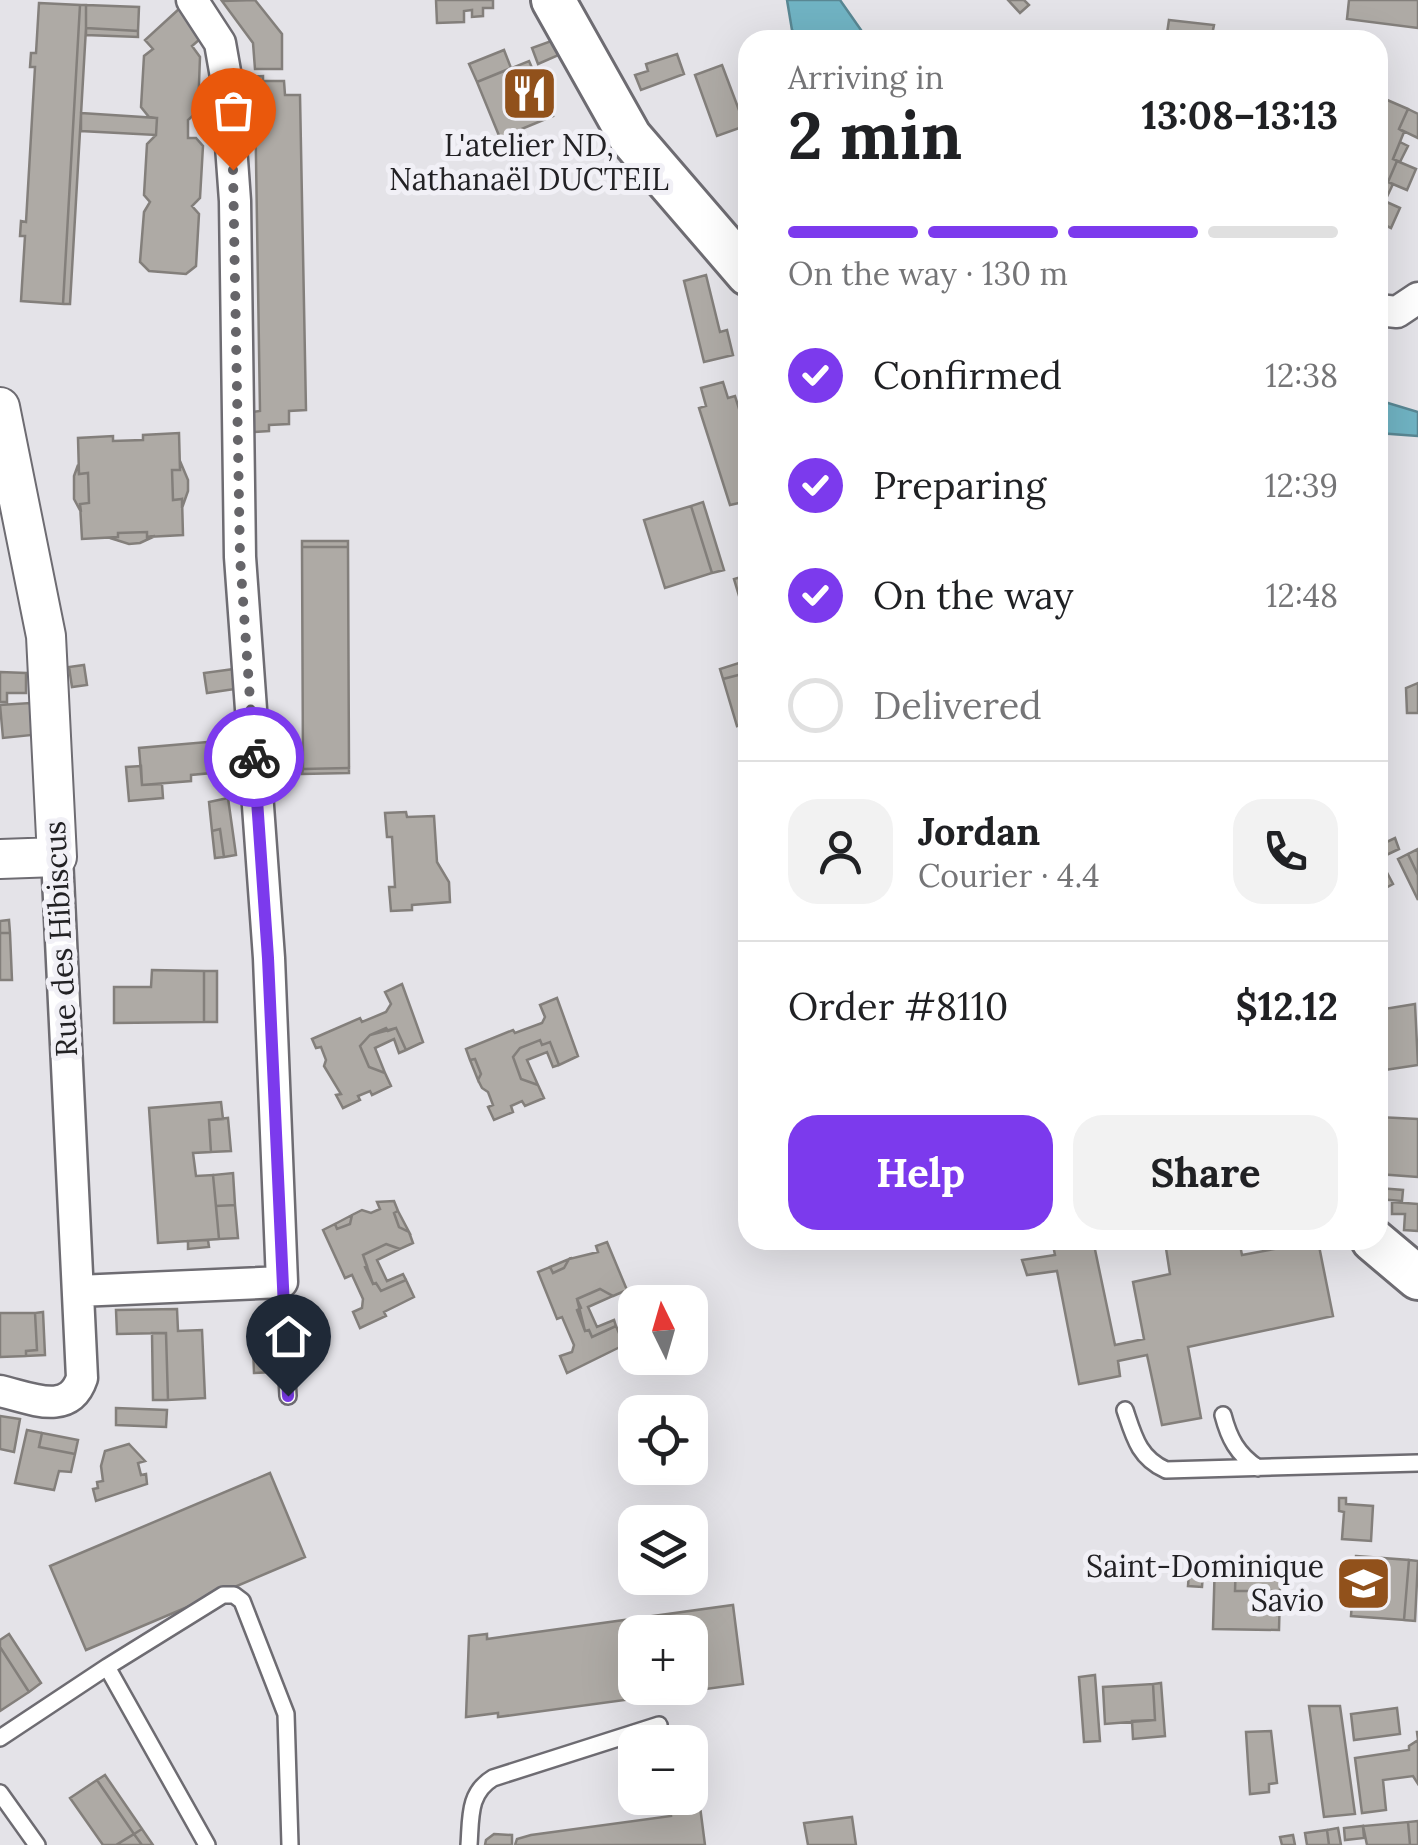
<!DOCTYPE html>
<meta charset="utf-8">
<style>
body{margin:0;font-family:Lora,serif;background:#f2f2f2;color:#202124;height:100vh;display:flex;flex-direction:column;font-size:38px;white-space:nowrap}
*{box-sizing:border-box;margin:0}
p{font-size:32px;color:#757577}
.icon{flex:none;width:55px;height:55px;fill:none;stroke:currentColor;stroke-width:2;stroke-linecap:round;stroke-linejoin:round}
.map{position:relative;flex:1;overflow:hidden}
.sheet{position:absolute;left:738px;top:30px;width:650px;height:1220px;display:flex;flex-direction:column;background:#fff;border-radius:30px;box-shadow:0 10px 40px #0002}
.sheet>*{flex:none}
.needle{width:65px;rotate:355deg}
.buttons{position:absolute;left:618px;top:1285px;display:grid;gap:20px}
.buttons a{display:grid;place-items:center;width:90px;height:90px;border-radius:20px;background:#fff;box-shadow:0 10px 40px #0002;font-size:50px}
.pin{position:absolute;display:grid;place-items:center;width:85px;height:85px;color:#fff;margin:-102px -42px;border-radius:50% 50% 50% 0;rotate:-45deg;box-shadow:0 0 10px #0007}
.pin .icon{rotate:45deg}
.courier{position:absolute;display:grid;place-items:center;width:100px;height:100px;margin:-50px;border:8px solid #7c3aed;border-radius:50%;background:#fff;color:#222;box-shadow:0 2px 12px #0007}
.headline em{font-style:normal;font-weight:700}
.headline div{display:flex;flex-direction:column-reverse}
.headline{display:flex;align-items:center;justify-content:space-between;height:170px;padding:0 50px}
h1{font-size:65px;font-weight:700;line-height:75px}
.bar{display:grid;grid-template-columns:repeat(4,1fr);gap:15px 10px;align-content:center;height:120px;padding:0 50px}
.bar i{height:12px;border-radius:8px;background:#e0e0e0}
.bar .selected{background:#7c3aed}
.bar p{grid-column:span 4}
.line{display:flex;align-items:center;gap:25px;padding:0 50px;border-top:2px solid #e0e0e0}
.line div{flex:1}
.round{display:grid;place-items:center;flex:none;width:105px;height:105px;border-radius:30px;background:#f2f2f2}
ol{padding:0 50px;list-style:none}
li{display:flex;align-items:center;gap:30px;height:110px}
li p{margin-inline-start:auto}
li .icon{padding:10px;border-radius:50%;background:#7c3aed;color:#fff;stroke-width:4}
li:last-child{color:#757577}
li i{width:55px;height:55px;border:5px solid #e0e0e0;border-radius:50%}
.primary-button{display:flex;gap:20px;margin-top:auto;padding:20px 50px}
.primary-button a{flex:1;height:115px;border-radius:30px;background:#7c3aed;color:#fff;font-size:40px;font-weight:700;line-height:115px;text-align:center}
.primary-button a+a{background:#f2f2f2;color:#202124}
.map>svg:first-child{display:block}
.water{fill:#70b3c3;stroke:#598793;stroke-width:2.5}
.building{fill:#aeaaa5;stroke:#837f7b;stroke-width:2.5;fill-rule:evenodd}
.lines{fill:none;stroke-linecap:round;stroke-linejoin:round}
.service-casing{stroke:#6e6c72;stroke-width:20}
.minor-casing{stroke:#6e6c72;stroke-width:35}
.tertiary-casing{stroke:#6e6c72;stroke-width:42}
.secondary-casing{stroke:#6e6c72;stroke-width:48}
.service{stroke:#fff;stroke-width:15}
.minor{stroke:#fff;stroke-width:30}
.tertiary{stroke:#fff;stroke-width:38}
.secondary{stroke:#fff;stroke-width:42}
.done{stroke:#666569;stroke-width:10;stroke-dasharray:0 18}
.route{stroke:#7c3aed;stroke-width:12}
.labels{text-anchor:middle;stroke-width:10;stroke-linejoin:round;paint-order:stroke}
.poi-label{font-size:30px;fill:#222124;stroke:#f1f0f6}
.street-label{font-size:30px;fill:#222124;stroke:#f1f0f6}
</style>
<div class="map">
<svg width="1418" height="1845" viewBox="0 0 1418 1845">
<rect width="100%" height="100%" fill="#e4e3e8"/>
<path class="water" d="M 787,0 L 840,0 L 868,40 L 804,40 L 792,30 Z
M 1378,400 L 1418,412 L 1418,436 L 1378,433 Z"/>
<path class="building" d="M 255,0 L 282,34 L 282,69 L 255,69 L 253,43 L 222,1 Z
M 436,0 L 493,0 L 493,8 L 483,8 L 483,16 L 472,17 L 472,10 L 464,11 L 464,22 L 437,23 Z
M 1008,0 L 1024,0 L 1029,5 L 1020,13 Z
M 1349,0 L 1418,0 L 1418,28 L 1347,19 Z
M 39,3 L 80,5 L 63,304 L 21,301 L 25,236 L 20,236 L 21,221 L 26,222 L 35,67 L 30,67 L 31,53 L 36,53 Z
M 80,5 L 86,5 L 86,28 L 70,304 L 63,304 Z
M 86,5 L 139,7 L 138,31 L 86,28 Z
M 179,9 L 200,39 L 192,46 L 200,57 L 198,111 L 188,120 L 188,138 L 196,138 L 203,146 L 200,198 L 192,206 L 199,214 L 196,266 L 186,274 L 149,271 L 140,262 L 144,212 L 150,202 L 144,195 L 147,144 L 156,135 L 157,118 L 149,117 L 141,107 L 144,56 L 153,49 L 145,40 Z
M 1169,20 L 1214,25 L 1211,40 L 1166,40 Z
M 86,28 L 138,31 L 138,37 L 86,35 Z
M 554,40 L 561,54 L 538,64 L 532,48 Z
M 504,50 L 511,68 L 477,82 L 469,64 Z
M 677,54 L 684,74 L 641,90 L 635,75 L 648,71 L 646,64 Z
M 529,61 L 553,116 L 500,138 L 477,82 Z
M 722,65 L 745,126 L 717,136 L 695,75 Z
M 263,76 L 263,81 L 284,81 L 285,95 L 300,95 L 306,410 L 289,411 L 289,424 L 269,425 L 269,431 L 253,432 L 252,412 L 260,411 L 255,96 L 248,96 L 247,77 Z
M 1378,96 L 1408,109 L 1399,129 L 1404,132 L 1393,159 L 1397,161 L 1388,182 L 1393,184 L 1385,201 L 1380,199 L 1378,205 Z
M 1408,109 L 1418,114 L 1418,138 L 1399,129 Z
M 81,113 L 157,118 L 156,135 L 81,131 Z
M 1400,142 L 1408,146 L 1400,162 L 1393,159 Z
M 1397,161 L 1416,169 L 1407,190 L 1388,182 Z
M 1380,199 L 1400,208 L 1391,228 L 1378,222 Z
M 706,275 L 720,332 L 727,330 L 733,355 L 704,362 L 684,281 Z
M 723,382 L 728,398 L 735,396 L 748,437 L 748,501 L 730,505 L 699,408 L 706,406 L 701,388 Z
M 179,433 L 180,470 L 172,470 L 173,500 L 182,499 L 183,535 L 147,537 L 147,532 L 118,533 L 118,537 L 82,539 L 80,504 L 89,503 L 88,473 L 79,474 L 78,438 L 113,436 L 113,441 L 143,440 L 143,435 Z
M 180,461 L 188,480 L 188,491 L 182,508 L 182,499 L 173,500 L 172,470 L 180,470 Z
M 78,465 L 79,474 L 88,473 L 89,503 L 80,504 L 81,512 L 74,499 L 74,476 Z
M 703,502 L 724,570 L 712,573 L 691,506 Z
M 691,506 L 712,573 L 665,588 L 644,520 Z
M 147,532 L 147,537 L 155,536 L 140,543 L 129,544 L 110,538 L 118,537 L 118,533 Z
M 302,541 L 348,541 L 348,547 L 302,547 Z
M 302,547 L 348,547 L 349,768 L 303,769 Z
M 748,575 L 748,626 L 734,579 Z
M 742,662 L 746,673 L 723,679 L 720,669 Z
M 84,665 L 87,685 L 72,687 L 69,667 Z
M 234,669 L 235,689 L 207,693 L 204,673 Z
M 0,672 L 26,673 L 26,693 L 7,693 L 7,702 L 0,702 Z
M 746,673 L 748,722 L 737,726 L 723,679 Z
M 1418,683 L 1418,713 L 1407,713 L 1406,688 Z
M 30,703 L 32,735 L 3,738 L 0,705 Z
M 230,740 L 233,771 L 191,775 L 191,781 L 142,785 L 139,748 Z
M 141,766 L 142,785 L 162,784 L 163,798 L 129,801 L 126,767 Z
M 349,768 L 349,773 L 302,774 L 303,769 Z
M 228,798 L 236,855 L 224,857 L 220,829 L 212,831 L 209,802 Z
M 406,812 L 407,817 L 434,816 L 437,862 L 449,882 L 450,902 L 412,905 L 412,910 L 391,911 L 389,887 L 395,887 L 392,837 L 387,837 L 385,813 Z
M 220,829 L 224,857 L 215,858 L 212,831 Z
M 1395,838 L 1399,849 L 1378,859 L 1378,846 Z
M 1418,849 L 1418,875 L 1408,854 Z
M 1408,854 L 1418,875 L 1418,900 L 1398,859 Z
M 1383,865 L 1393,884 L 1380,891 L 1378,868 Z
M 9,920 L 10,933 L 0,933 L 0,921 Z
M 0,933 L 10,933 L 12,980 L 0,980 Z
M 152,970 L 204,971 L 204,1022 L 114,1023 L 114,987 L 151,987 Z
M 204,971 L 217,971 L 217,1022 L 204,1022 Z
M 402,984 L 423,1042 L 406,1050 L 396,1028 L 370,1035 L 360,1046 L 369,1067 L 385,1073 L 391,1086 L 372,1095 L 370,1091 L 358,1096 L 360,1100 L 343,1108 L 336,1095 L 341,1094 L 324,1066 L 326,1060 L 321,1047 L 316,1048 L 312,1039 L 360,1018 L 362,1022 L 386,1012 L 391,1004 L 385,992 Z
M 557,998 L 578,1056 L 559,1065 L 550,1042 L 542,1045 L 540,1040 L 520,1048 L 513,1057 L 521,1079 L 538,1085 L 544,1098 L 525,1106 L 522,1101 L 511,1106 L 513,1112 L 494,1120 L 488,1107 L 493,1105 L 488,1092 L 482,1088 L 478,1080 L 481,1074 L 475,1059 L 470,1060 L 466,1049 L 513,1030 L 515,1033 L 542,1023 L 545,1017 L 540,1005 Z
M 1415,1004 L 1418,1065 L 1378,1071 L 1378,1053 L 1380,1053 L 1378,1010 Z
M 386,1028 L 388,1031 L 396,1028 L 406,1050 L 399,1053 L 394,1039 L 375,1048 L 385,1073 L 369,1067 L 360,1046 L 370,1035 Z
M 540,1040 L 542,1045 L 550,1042 L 559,1065 L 553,1067 L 547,1052 L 527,1060 L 538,1085 L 521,1079 L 513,1057 L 520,1048 Z
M 475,1059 L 481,1074 L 478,1080 L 470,1060 Z
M 221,1102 L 223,1119 L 209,1120 L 211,1152 L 193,1153 L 196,1176 L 213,1175 L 219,1239 L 158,1243 L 149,1108 Z
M 1378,1117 L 1418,1119 L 1418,1177 L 1378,1174 L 1378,1156 L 1384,1157 L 1386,1132 L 1378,1132 Z
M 228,1118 L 231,1151 L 211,1152 L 209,1120 Z
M 1378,1132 L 1386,1132 L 1384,1157 L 1378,1156 Z
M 233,1173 L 235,1205 L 216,1206 L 213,1175 Z
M 1378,1188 L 1403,1190 L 1402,1201 L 1378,1199 Z
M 394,1201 L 398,1211 L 394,1213 L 399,1227 L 409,1232 L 413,1243 L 400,1249 L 386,1244 L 363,1255 L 367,1266 L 365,1267 L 373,1284 L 376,1283 L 381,1291 L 406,1280 L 414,1297 L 384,1312 L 386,1316 L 360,1328 L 353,1312 L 362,1308 L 363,1299 L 352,1275 L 345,1278 L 323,1230 L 335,1224 L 337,1229 L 350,1224 L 352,1215 L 362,1210 L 371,1213 L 380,1209 L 377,1202 Z
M 1392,1202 L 1418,1204 L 1418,1231 L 1404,1230 L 1405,1214 L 1392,1214 Z
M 235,1205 L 238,1238 L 219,1239 L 216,1206 Z
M 398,1211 L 409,1232 L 399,1227 L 394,1213 Z
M 352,1215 L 350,1224 L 337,1229 L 335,1224 Z
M 208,1240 L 209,1247 L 188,1249 L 188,1241 Z
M 1052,1240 L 1093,1240 L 1115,1345 L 1144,1339 L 1133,1282 L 1170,1274 L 1165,1242 L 1178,1240 L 1239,1240 L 1242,1255 L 1318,1241 L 1333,1316 L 1188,1347 L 1201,1418 L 1162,1425 L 1147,1355 L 1118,1361 L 1120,1376 L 1079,1384 L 1057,1271 L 1027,1275 L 1022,1260 L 1055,1255 Z
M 607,1242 L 627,1290 L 613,1296 L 600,1289 L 577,1299 L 581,1308 L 577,1310 L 585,1331 L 589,1330 L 592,1337 L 616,1326 L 624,1345 L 567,1373 L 560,1356 L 572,1352 L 574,1345 L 562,1317 L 557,1319 L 538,1272 L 550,1267 L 553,1273 L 564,1268 L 569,1259 L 598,1252 L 596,1246 Z
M 386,1244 L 400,1249 L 377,1260 L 387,1281 L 403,1274 L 406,1280 L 381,1291 L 376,1283 L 373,1284 L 363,1255 Z
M 569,1259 L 564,1268 L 553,1273 L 550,1267 Z
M 600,1289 L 613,1296 L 588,1307 L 597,1327 L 614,1320 L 616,1326 L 592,1337 L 589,1330 L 585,1331 L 577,1299 Z
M 177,1309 L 178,1331 L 202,1330 L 205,1398 L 168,1400 L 166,1333 L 117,1334 L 116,1310 Z
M 43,1312 L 45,1355 L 26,1356 L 26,1351 L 37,1350 L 35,1313 Z
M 0,1313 L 35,1313 L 37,1350 L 26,1351 L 26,1356 L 0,1357 Z
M 152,1333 L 166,1333 L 168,1400 L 153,1400 Z
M 271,1344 L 273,1372 L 254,1373 L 253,1345 Z
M 116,1408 L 167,1410 L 166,1427 L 116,1425 Z
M 0,1416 L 20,1419 L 14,1452 L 0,1449 Z
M 27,1430 L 42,1433 L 39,1447 L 75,1454 L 71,1472 L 59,1471 L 54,1490 L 15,1483 Z
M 42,1433 L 78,1440 L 75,1454 L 39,1447 Z
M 129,1444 L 145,1461 L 138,1463 L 141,1475 L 146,1474 L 147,1484 L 96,1501 L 93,1489 L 98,1488 L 97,1482 L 103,1481 L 101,1466 L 105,1451 Z
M 270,1473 L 305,1557 L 86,1650 L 50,1566 Z
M 1339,1498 L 1346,1498 L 1346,1504 L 1373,1506 L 1371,1541 L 1342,1539 L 1344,1512 L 1339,1511 Z
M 1356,1556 L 1409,1560 L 1404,1620 L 1351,1616 L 1352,1601 L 1365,1602 L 1368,1577 L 1354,1577 Z
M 1215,1559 L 1236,1559 L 1235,1591 L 1280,1591 L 1279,1630 L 1213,1629 Z
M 1236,1559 L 1281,1559 L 1280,1591 L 1235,1591 Z
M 1409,1560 L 1418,1561 L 1415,1621 L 1404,1620 Z
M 1204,1563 L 1203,1574 L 1189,1573 L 1190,1565 Z
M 1189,1573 L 1203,1574 L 1202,1587 L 1188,1586 Z
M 1354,1577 L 1368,1577 L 1365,1602 L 1352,1601 Z
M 733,1605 L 743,1684 L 498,1717 L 498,1713 L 466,1717 L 469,1636 L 487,1634 L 487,1639 ZM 635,1632 L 690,1632 L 690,1688 L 635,1688 Z
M 9,1634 L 41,1683 L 29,1692 L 0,1647 L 0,1640 Z
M 0,1647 L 29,1692 L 0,1711 Z
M 1095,1675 L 1100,1741 L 1084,1742 L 1079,1677 Z
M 1161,1683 L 1165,1736 L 1133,1739 L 1132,1721 L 1155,1720 L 1153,1684 Z
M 1153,1684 L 1155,1720 L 1105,1724 L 1103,1687 Z
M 1309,1706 L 1340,1706 L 1355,1814 L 1324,1817 Z
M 1397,1708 L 1400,1734 L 1354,1740 L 1351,1714 Z
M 1271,1731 L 1277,1783 L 1269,1784 L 1269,1792 L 1250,1794 L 1246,1732 Z
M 1417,1732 L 1418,1732 L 1418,1784 L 1413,1776 L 1383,1780 L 1386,1810 L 1362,1813 L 1355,1758 L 1409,1750 L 1409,1746 L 1418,1740 Z
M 696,1769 L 701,1789 L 698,1791 L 705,1845 L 515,1845 L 517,1839 L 531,1835 L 671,1816 L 669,1798 L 690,1798 L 690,1772 Z
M 105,1775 L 142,1829 L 134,1834 L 97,1780 Z
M 97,1780 L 134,1834 L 116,1845 L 103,1845 L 70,1798 Z
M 852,1817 L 856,1845 L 808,1845 L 804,1823 Z
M 1418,1821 L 1418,1845 L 1410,1845 L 1408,1822 Z
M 1408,1822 L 1410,1845 L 1367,1845 L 1363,1826 Z
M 1363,1826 L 1364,1838 L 1345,1840 L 1344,1828 Z
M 1338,1828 L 1341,1845 L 1329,1845 L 1327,1830 Z
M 142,1829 L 153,1845 L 142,1845 L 134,1834 Z
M 1327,1830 L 1329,1845 L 1307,1845 L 1305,1833 Z
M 134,1834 L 142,1845 L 116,1845 Z
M 494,1834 L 512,1835 L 512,1845 L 485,1845 L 486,1840 Z
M 1293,1835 L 1295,1845 L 1282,1845 L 1280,1837 Z"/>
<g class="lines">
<defs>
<path id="service" d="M 282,1282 L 288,1396
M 1125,1410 C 1134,1437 1139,1458 1166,1470 L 1418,1463
M 1223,1415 C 1229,1438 1237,1454 1258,1468
M 0,1738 L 107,1667
M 0,1793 L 37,1845
M 207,1845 L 107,1667 L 223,1595 L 234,1595 L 242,1601 L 286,1714 L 290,1845
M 469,1845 C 471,1818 468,1793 493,1778 L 659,1725"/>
<path id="minor" d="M 1378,310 L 1397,312 L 1418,298
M 78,1291 L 282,1282 L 269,958 L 240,557 L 235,201 L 226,77 L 220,43 L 192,0
M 0,1391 C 31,1398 69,1417 82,1378 L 57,857"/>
<path id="tertiary" d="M 0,407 L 46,636 L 57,857 L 0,859"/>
<path id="secondary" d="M 553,0 L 630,137 L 748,274
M 1373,1240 L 1418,1278"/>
</defs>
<use href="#service" class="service-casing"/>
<use href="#minor" class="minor-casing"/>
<use href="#tertiary" class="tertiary-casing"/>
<use href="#secondary" class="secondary-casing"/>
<use href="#service" class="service"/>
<use href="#minor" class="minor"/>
<use href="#tertiary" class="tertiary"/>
<use href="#secondary" class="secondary"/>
</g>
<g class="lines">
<path class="done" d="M 233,170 L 240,557 L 254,757"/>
<path class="route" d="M 254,757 L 268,958 L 288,1396"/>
</g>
<defs>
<symbol id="restaurant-square" viewBox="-11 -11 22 22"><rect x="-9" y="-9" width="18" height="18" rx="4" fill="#91511b" stroke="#f1f0f6"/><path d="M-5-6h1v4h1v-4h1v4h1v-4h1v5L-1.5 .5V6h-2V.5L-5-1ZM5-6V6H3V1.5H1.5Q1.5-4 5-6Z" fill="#fff"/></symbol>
<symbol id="school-square" viewBox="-11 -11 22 22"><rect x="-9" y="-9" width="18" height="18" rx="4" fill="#91511b" stroke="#f1f0f6"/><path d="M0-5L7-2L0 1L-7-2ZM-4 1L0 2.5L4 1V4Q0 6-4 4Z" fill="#fff"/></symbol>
</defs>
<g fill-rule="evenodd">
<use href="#restaurant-square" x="498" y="62" width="63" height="63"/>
<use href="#school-square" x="1332" y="1552" width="63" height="63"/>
</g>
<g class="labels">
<g class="poi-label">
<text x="529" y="156">L'atelier ND,<tspan x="529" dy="34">Nathanaël DUCTEIL</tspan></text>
<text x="1324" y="1577" text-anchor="end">Saint-Dominique<tspan x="1324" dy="34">Savio</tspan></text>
</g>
<g class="street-label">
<text transform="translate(61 939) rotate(-93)" y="10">Rue des Hibiscus</text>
</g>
</g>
</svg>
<div class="buttons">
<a><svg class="needle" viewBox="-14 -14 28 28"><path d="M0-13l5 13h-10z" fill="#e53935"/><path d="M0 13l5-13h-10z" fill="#757577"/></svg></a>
<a><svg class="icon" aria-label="locate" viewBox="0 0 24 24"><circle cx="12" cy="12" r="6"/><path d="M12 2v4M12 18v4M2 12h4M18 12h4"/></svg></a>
<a><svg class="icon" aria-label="layers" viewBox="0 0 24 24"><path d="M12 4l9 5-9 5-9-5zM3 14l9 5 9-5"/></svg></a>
<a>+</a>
<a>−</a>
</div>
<div class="pin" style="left:233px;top:170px;background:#ea580c"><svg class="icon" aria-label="bag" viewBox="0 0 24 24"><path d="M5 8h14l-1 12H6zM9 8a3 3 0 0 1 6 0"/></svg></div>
<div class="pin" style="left:288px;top:1396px;background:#1f2937"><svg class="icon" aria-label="home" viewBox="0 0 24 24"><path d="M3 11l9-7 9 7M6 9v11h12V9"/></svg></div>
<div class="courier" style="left:254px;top:757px"><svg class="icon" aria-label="bike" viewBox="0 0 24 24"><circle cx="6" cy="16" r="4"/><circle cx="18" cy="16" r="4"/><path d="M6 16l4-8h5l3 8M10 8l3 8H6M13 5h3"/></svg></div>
<section class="sheet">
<div class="headline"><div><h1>2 min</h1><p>Arriving in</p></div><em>13:08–13:13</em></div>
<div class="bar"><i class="selected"></i><i class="selected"></i><i class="selected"></i><i></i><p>On the way · 130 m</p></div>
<ol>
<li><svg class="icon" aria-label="check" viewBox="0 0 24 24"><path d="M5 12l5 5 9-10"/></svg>Confirmed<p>12:38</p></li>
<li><svg class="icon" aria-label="check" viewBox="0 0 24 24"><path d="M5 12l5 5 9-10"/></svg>Preparing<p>12:39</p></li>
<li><svg class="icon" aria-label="check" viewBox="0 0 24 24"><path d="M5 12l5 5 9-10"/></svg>On the way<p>12:48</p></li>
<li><i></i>Delivered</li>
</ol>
<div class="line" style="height:180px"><a class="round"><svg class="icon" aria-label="person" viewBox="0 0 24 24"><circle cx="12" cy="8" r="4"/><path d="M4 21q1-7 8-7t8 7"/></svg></a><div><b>Jordan</b><p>Courier · 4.4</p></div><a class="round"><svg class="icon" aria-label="phone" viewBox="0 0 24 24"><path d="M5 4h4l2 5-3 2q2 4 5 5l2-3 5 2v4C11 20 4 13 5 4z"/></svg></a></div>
<div class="line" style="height:130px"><div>Order #8110</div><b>$12.12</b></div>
<div class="primary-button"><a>Help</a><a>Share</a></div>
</section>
</div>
